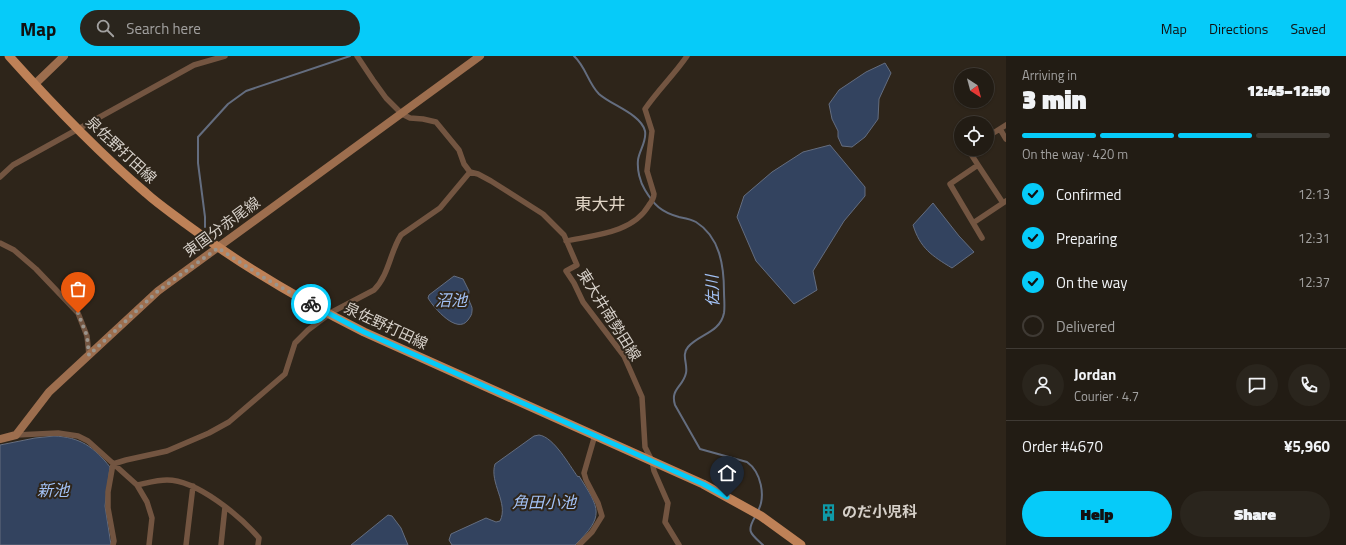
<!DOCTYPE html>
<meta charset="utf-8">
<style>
body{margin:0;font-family:"Titillium Web","Noto Sans JP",sans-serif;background:#2a251d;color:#f1f3f6;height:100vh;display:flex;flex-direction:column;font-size:15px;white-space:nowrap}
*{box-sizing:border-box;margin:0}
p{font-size:13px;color:#a2a1a0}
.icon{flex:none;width:22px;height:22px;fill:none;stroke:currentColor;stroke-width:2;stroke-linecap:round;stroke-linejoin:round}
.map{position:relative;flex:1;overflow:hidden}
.drawer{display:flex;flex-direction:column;background:#221c14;width:340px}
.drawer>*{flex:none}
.needle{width:26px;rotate:144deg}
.tools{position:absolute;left:954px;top:12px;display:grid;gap:8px}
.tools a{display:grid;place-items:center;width:40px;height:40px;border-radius:50%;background:#221c14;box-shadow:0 1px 3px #0004,0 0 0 1px #3f3a34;font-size:20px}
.pin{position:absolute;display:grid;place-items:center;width:34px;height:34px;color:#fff;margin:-41px -17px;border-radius:50% 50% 50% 0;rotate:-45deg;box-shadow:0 0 4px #0007}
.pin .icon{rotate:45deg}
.courier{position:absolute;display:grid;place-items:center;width:40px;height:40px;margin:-20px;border:3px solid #06cbf9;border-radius:50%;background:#fff;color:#222;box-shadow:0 1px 5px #0007}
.headline em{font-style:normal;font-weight:800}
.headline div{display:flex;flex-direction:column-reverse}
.headline{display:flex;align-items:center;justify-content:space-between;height:68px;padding:0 16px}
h1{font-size:26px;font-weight:800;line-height:30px}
.bar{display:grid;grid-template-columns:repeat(4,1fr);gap:6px 4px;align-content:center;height:48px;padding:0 16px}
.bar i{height:5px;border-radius:3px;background:#3f3a34}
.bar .active{background:#06cbf9}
.bar p{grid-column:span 4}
.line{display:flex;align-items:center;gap:10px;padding:0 16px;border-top:1px solid #3f3a34}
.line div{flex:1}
.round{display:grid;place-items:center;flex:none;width:42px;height:42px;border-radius:21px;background:#2a251d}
ol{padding:0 16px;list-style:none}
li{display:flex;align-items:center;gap:12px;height:44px}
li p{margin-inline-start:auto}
li .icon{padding:4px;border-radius:50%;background:#06cbf9;color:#111;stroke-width:4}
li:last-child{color:#a2a1a0}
li i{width:22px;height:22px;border:2px solid #3f3a34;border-radius:50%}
.cta{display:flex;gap:8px;margin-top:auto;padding:8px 16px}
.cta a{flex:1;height:46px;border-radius:24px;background:#06cbf9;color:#111;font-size:16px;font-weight:800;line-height:46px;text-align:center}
.cta a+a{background:#2a251d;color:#f1f3f6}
header{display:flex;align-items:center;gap:24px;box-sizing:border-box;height:56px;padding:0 20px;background:#06cbf9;color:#111}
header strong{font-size:19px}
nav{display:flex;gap:22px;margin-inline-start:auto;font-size:14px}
.search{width:280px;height:36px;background:#2a251d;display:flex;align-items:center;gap:10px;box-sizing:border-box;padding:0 14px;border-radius:22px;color:#a2a1a0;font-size:15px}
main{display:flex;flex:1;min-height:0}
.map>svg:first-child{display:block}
.water{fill:#33435f;stroke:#646d7f}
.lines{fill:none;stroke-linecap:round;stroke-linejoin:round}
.stream{stroke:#646d7f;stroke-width:2}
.street{stroke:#735541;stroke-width:5.5}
.secondary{stroke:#9d6e4e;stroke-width:8}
.primary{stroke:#be8157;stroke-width:9}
.done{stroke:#9b948c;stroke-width:4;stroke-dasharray:0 7.2}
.route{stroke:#06cbf9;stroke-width:5}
.labels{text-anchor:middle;stroke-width:4;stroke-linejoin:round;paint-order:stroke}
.street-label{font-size:15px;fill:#d6d0c9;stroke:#2e251a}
.poi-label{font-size:15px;font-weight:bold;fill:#d6d0c9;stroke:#2e251a;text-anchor:start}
.water-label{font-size:16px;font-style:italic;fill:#a3c2f6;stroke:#2e251a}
.quarter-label{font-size:17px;fill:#e1d5c6;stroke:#2e251a}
</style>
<header>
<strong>Map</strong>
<div class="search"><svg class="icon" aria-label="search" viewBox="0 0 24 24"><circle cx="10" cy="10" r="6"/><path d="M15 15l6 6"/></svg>Search here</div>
<nav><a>Map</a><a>Directions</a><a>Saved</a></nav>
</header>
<main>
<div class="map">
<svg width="1006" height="489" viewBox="0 0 1006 489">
<rect width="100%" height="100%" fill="#2e251a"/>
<path class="water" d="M 885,7 L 891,17 L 879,43 L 878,63 L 865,81 L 852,91 L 842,90 L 838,81 L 838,75 L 832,63 L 829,48 L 839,34 L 866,16 Z
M 830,89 L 865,131 L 865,140 L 844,165 L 813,215 L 817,234 L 794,248 L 756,205 L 737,161 L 744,140 L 772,116 L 803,96 Z
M 933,147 L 959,180 L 974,196 L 952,212 C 932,200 920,192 913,169 Z
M 454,220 L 463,223 C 465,227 467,231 469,235 C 469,238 468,240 469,244 C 470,248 473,251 472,255 C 472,259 470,261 468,264 C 457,279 434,252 428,242 L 429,239 Z
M 539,379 C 554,381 569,409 578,421 L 579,420 C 600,453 605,460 575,489 L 452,489 L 449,484 L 451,478 L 486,462 L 496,466 L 500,465 C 509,447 489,427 495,408 L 534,380 Z
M 54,380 C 80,381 94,391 110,411 L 105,450 L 111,489 L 0,489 L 0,389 L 35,382 Z
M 388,459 L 392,460 L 401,472 L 408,489 L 351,489 Z"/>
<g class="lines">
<path class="stream" d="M 574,0 C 586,11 588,27 599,38 C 611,49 641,58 645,75 C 647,85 639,95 638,104 C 637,114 640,126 645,134 C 654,149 661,156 679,161 C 684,162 691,163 696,166 C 720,181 724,210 724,236 C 724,242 725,250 724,257 C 720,277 699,278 688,291 C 681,299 688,308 686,317 C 683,331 670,333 675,349 L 700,393 L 747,406 C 761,416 766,440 758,455
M 205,171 L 205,161 L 198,107 L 198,81 L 228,48 L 246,35 L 350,0
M 755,461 C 746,476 751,478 763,489"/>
<path class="street" d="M 357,0 L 373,24 L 386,42 L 402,58 L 410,62 L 423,63 L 436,66 L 459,94 L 464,108 L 470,116 L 478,118 L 491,125 L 543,158 L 564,179 L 577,209 L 566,215 L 574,227 L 583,246 L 624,300 L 642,341 L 645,391 L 652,405 L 654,415 L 668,447 L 665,466 L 679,489
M 1000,73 L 1006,83
M 987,81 L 1006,69
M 971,93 L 969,95 L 978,109 L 950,128 L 982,182
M 978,109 L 1003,147
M 0,121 L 13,109 L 194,9 L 225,0
M 973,167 L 1006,145
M 566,185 C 595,179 633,177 649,149 C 652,145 654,142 654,138 L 647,115 L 652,75 L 645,53 C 658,34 674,19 687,0
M 0,187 L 14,194 L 36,213 L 78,257 L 87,280 L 89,299
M 16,379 L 58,377 L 78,380 L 88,385 L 137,429 L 147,446 L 152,462 L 149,489
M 137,429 C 147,427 157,424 167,424 C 197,424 240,460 259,482 L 258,489
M 113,489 L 114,485 L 108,452 L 108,436 L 113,408 L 126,404 L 167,395 L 209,377 L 229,366 L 285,318 L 295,287 L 308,274 L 332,256 L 374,234 C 389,219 390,196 401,179 L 440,152 L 470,116
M 186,489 L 193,430
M 221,489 L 225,451
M 579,489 L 592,476 L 602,460 L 598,447 L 586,424 L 584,417 L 595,379"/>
<path class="secondary" d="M 35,28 L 64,0
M 0,383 L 16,379 L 49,336 L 158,235 L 480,0"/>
<path class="primary" d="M 9,0 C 52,48 97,95 146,137 C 158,148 173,158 186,168 C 242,210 302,245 364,276 L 703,428 L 761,460 L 801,489"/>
</g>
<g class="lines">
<path class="done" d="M 78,257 L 87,280 L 89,299 L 158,235 L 218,192 L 266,223 L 311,248"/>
<path class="route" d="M 311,248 L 364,276 L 703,428 L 727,441"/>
</g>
<defs>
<symbol id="building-bare" viewBox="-9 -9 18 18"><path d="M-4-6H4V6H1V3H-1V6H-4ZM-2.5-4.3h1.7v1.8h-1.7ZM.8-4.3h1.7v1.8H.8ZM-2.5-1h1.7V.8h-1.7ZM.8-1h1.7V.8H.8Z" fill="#0f9aa8" stroke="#2e251a" stroke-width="2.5" paint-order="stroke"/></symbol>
</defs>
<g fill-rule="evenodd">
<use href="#building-bare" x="816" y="444" width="25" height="25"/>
</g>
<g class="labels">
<g class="street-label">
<text transform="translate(121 94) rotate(43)" y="5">泉佐野打田線</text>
<text transform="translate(222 171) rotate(-36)" y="5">東国分赤尾線</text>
<text transform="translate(609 259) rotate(58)" y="5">東大井南勢田線</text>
<text transform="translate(386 270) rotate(25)" y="5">泉佐野打田線</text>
</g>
<g class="poi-label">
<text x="842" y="461">のだ小児科</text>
</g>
<g class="water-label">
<text transform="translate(712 235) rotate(-92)" y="6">佐川</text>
<text x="451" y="250">沼池</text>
<text x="53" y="440">新池</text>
<text x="544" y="452">角田小池</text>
</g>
<g class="quarter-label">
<text x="600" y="154">東大井</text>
</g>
</g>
</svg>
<div class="tools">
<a><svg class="needle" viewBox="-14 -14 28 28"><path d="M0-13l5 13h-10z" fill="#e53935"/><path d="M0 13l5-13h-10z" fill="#a2a1a0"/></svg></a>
<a><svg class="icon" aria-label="locate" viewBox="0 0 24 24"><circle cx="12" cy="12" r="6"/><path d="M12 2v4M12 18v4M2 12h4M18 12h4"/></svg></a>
</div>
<div class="pin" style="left:78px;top:257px;background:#ea580c"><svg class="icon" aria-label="bag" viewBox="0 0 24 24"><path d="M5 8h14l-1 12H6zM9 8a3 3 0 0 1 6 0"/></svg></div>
<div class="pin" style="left:727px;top:441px;background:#1f2937"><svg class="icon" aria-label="home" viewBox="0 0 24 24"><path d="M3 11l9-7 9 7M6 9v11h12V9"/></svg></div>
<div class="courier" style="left:311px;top:248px"><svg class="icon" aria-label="bike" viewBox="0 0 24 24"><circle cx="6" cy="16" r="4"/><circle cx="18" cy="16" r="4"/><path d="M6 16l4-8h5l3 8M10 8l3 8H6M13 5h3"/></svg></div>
</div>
<section class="drawer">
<div class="headline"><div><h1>3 min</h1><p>Arriving in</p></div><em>12:45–12:50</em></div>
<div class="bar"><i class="active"></i><i class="active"></i><i class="active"></i><i></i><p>On the way · 420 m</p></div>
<ol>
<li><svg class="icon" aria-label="check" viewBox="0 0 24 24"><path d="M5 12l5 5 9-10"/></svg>Confirmed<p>12:13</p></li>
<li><svg class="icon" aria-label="check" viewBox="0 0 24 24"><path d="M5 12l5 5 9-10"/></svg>Preparing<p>12:31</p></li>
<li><svg class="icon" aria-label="check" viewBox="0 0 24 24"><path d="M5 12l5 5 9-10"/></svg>On the way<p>12:37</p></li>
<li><i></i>Delivered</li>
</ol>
<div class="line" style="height:72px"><a class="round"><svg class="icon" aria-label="person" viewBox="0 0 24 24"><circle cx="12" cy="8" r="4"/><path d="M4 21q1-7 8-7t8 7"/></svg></a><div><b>Jordan</b><p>Courier · 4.7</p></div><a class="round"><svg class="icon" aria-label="chat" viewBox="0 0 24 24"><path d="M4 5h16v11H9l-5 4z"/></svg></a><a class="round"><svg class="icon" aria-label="phone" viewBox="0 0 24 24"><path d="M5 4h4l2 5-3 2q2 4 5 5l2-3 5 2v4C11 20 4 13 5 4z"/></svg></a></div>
<div class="line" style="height:52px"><div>Order #4670</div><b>¥5,960</b></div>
<div class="cta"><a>Help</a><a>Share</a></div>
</section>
</main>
